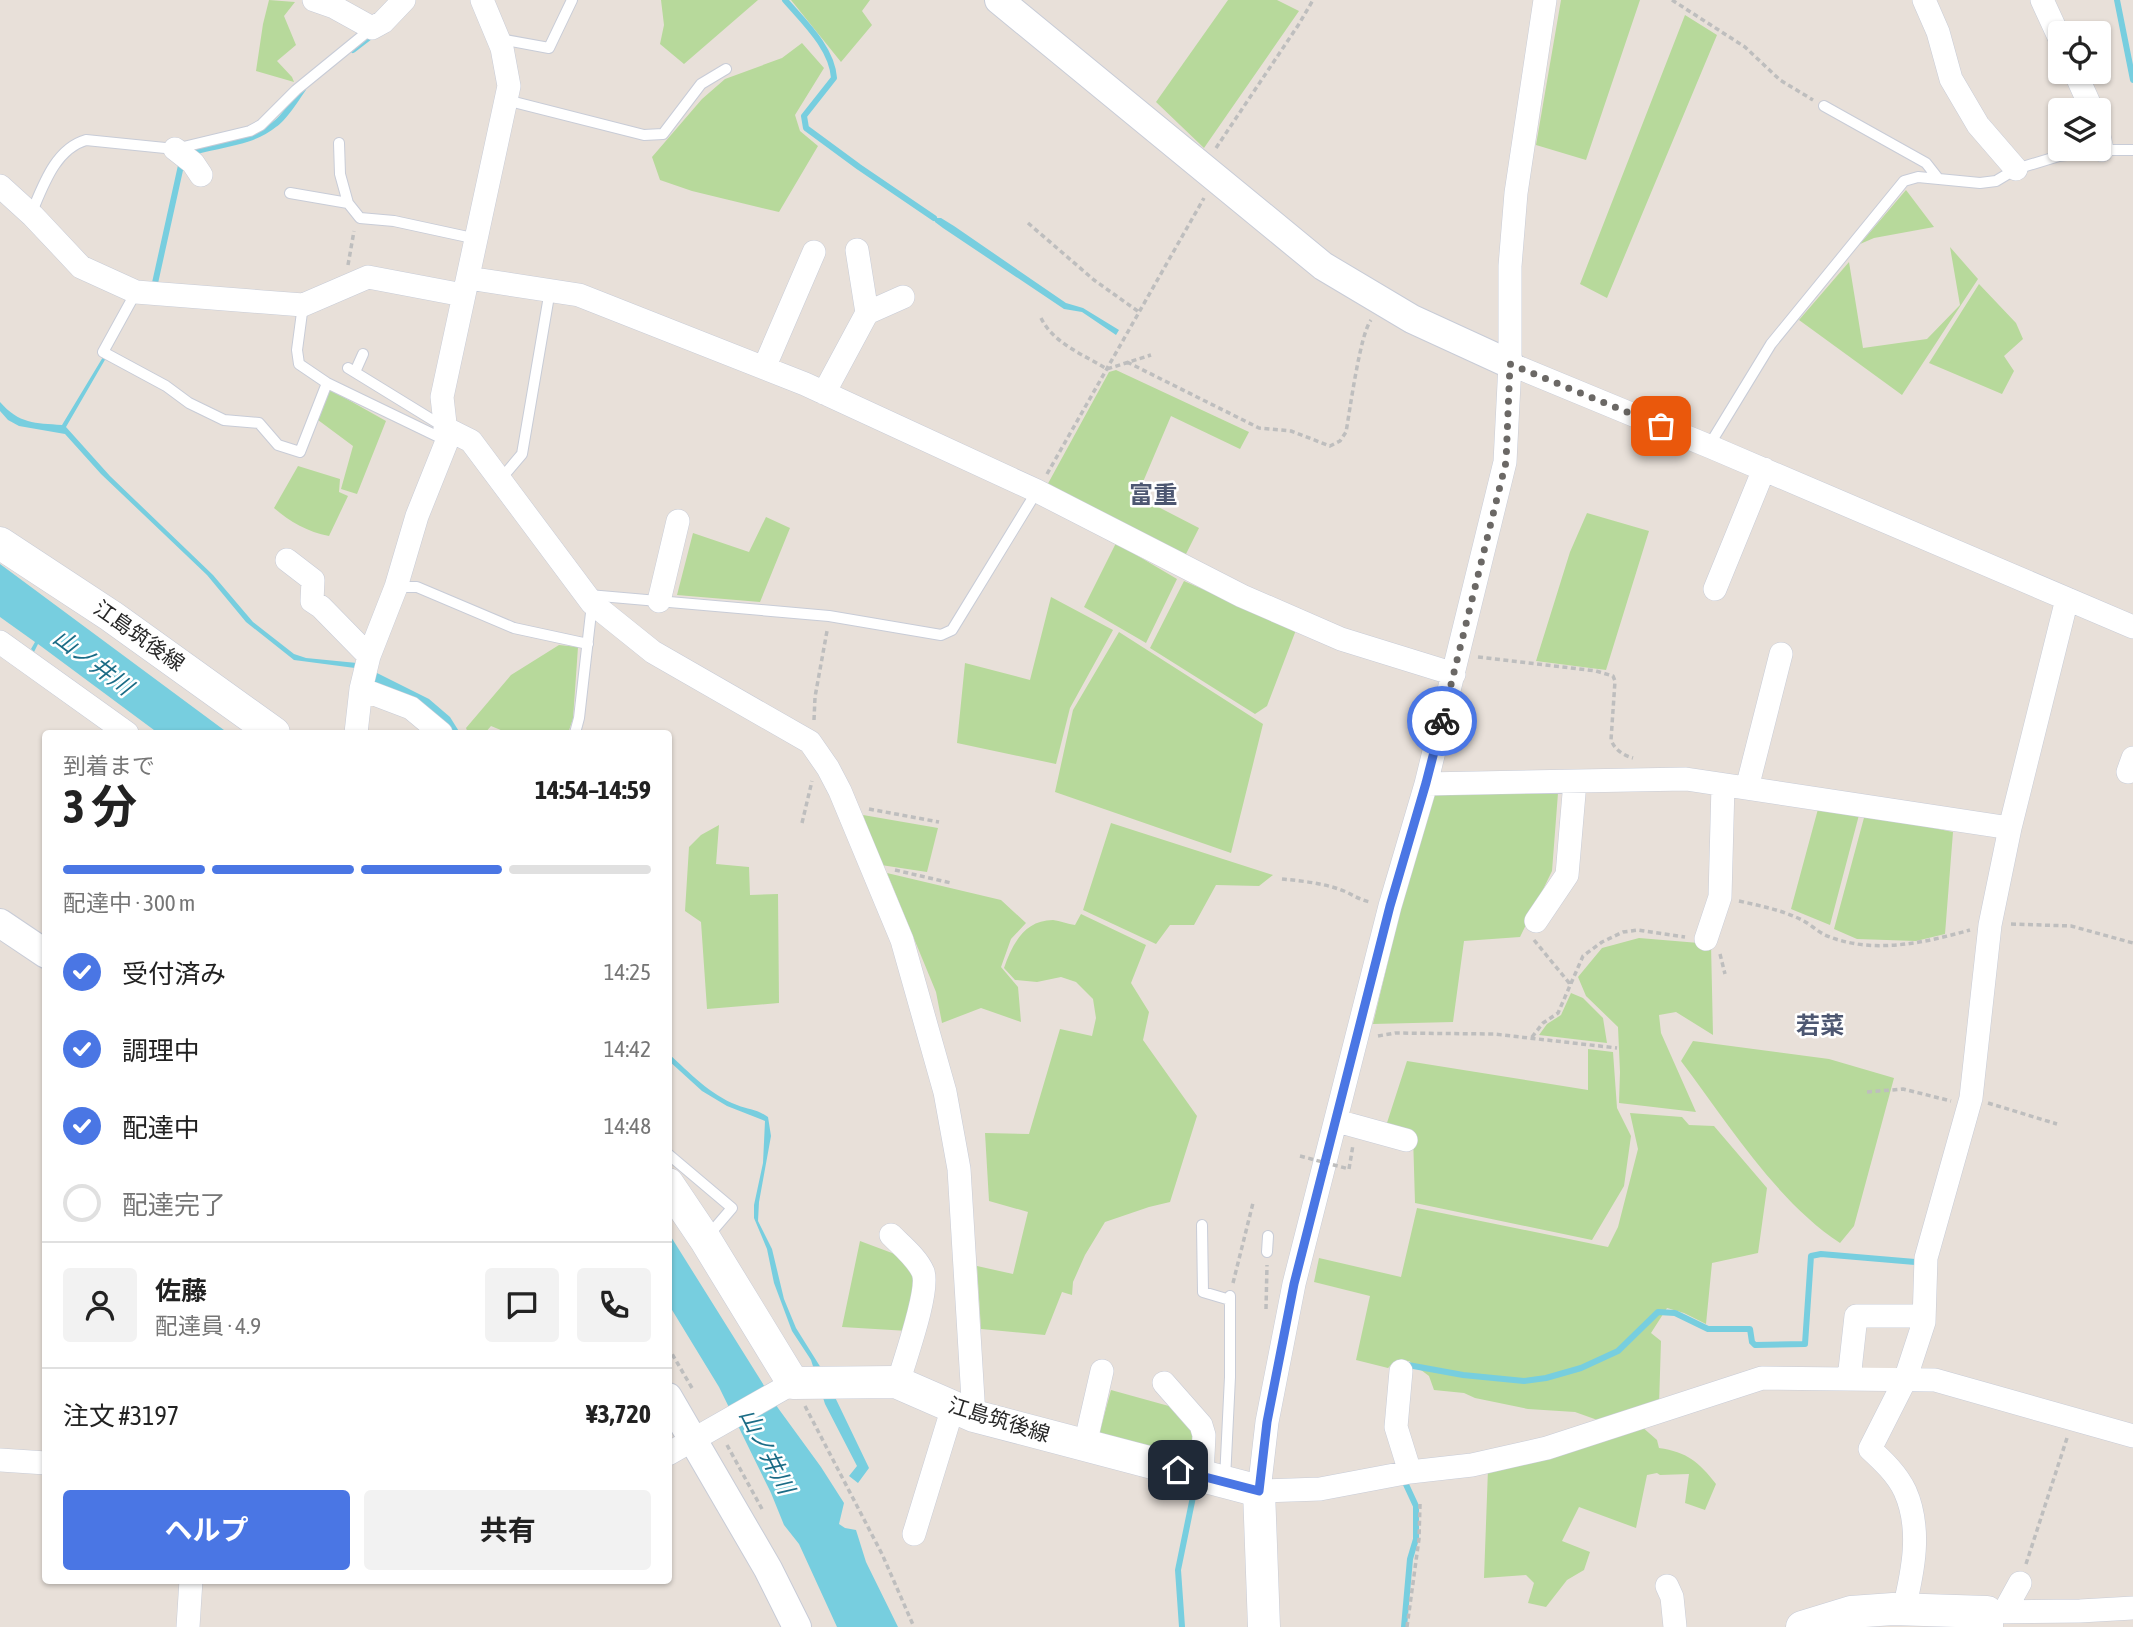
<!DOCTYPE html>
<html lang="ja">
<meta charset="utf-8">
<style>
body{margin:0;font-family:"Asap Condensed","Noto Sans JP",sans-serif;background:#f2f2f2;color:#222;height:100vh;display:flex;flex-direction:column;font-size:26px;white-space:nowrap}
*{box-sizing:border-box;margin:0}
p{font-size:23px;color:#767676}
.icon{flex:none;width:38px;height:38px;fill:none;stroke:currentColor;stroke-width:2;stroke-linecap:round;stroke-linejoin:round}
.map{position:relative;flex:1;overflow:hidden}
.sheet{position:absolute;left:42px;top:730px;width:630px;height:854px;display:flex;flex-direction:column;background:#fff;border-radius:7px;box-shadow:0 2px 5px #0004}
.sheet>*{flex:none}
.buttons{position:absolute;left:2048px;top:21px;display:grid;gap:14px}
.buttons a{display:grid;place-items:center;width:63px;height:63px;border-radius:7px;background:#fff;box-shadow:0 2px 5px #0004;font-size:35px}
.pin{position:absolute;display:grid;place-items:center;width:60px;height:60px;color:#fff;margin:-30px;border-radius:14px;box-shadow:0 4px 10px #0006}
.courier{position:absolute;display:grid;place-items:center;width:70px;height:70px;margin:-35px;border:5px solid #4a76e4;border-radius:50%;background:#fff;color:#222;box-shadow:0 2px 9px #0007}
.overview em{font-style:normal;font-weight:700}
.overview div{display:flex;flex-direction:column-reverse}
.overview{display:flex;align-items:center;justify-content:space-between;height:119px;padding:0 21px}
h1{font-size:46px;font-weight:700;line-height:52px}
.bar{display:grid;grid-template-columns:repeat(4,1fr);gap:10px 7px;align-content:center;height:84px;padding:0 21px}
.bar i{height:9px;border-radius:5px;background:#e0e0e0}
.bar .selected{background:#4a76e4}
.bar p{grid-column:span 4}
.line{display:flex;align-items:center;gap:18px;padding:0 21px;border-top:2px solid #e0e0e0}
.line div{flex:1}
.round{display:grid;place-items:center;flex:none;width:74px;height:74px;border-radius:7px;background:#f2f2f2}
ol{padding:0 21px;list-style:none}
li{display:flex;align-items:center;gap:21px;height:77px}
li p{margin-inline-start:auto}
li .icon{padding:7px;border-radius:50%;background:#4a76e4;color:#fff;stroke-width:4}
li:last-child{color:#767676}
li i{width:38px;height:38px;border:4px solid #e0e0e0;border-radius:50%}
.button{display:flex;gap:14px;margin-top:auto;padding:14px 21px}
.button a{flex:1;height:80px;border-radius:7px;background:#4a76e4;color:#fff;font-size:28px;font-weight:700;line-height:80px;text-align:center}
.button a+a{background:#f2f2f2;color:#222}
.map>svg:first-child{display:block}
.green{fill:#b7d99b}
.water{fill:#77cedf}
.lines{fill:none;stroke-linecap:round;stroke-linejoin:round}
.stream{stroke:#77cedf;stroke-width:6}
.service-casing{stroke:#c8ccd7;stroke-width:12}
.minor-casing{stroke:#c8ccd7;stroke-width:24}
.tertiary-casing{stroke:#c8ccd7;stroke-width:30}
.secondary-casing{stroke:#c8ccd7;stroke-width:33}
.path{stroke:#bebebe;stroke-width:3.5;stroke-dasharray:5 3.5;stroke-linecap:butt}
.service{stroke:#fff;stroke-width:10}
.minor{stroke:#fff;stroke-width:23}
.tertiary{stroke:#fff;stroke-width:28}
.secondary{stroke:#fff;stroke-width:32}
.path-bridge{stroke:#bebebe;stroke-width:3.5;stroke-dasharray:5 3.5;stroke-linecap:butt}
.done{stroke:#6b6865;stroke-width:7;stroke-dasharray:0 12.6}
.route{stroke:#4a76e4;stroke-width:9}
.labels{text-anchor:middle;stroke-width:5;stroke-linejoin:round;paint-order:stroke}
.street-label{font-size:21px;fill:#272727;stroke:#fff}
.water-label{font-size:23px;font-style:italic;fill:#1b6c86;stroke:#fff}
.quarter-label{font-size:24px;font-weight:bold;fill:#4d5771;stroke:#fff}
</style>
<div class="map">
<svg width="2133" height="1627" viewBox="0 0 2133 1627">
<rect width="100%" height="100%" fill="#e8e0d9"/>
<path class="green" d="M 269,0 L 295,2 L 284,16 L 296,45 L 277,61 L 292,77 L 294,82 L 256,71 L 263,24 Z
M 661,0 L 758,0 L 684,64 L 660,44 L 664,25 Z
M 791,0 L 870,0 L 862,11 L 872,25 L 841,62 Z
M 1228,0 L 1277,0 L 1299,11 L 1204,148 L 1156,102 Z
M 1561,0 L 1640,0 L 1586,160 L 1536,145 Z
M 1685,15 L 1717,35 L 1607,298 L 1580,284 Z
M 802,43 L 824,68 L 795,115 L 800,131 L 818,146 L 779,212 L 692,191 L 660,180 L 652,157 L 702,99 L 725,79 L 782,58 Z
M 1906,190 L 1934,227 L 1874,238 L 1860,244 Z
M 1950,247 L 1978,279 L 1902,395 L 1799,320 L 1849,262 L 1863,348 L 1927,339 L 1960,305 Z
M 1979,284 L 2016,323 L 2023,339 L 2004,356 L 2014,371 L 2002,394 L 1929,363 Z
M 1116,370 L 1249,432 L 1240,449 L 1171,416 L 1137,496 L 1199,528 L 1182,562 L 1045,489 L 1109,372 Z
M 329,389 L 386,421 L 357,494 L 341,489 L 353,446 L 318,420 Z
M 298,466 L 340,479 L 339,492 L 348,496 L 329,536 C 308,532 290,522 274,508 Z
M 1587,513 L 1649,531 L 1606,670 L 1536,661 L 1570,552 Z
M 766,517 L 790,528 L 760,602 L 677,595 L 693,533 L 749,552 Z
M 1116,543 L 1177,579 L 1146,643 L 1084,607 Z
M 1184,581 L 1296,630 L 1267,706 L 1255,714 L 1150,648 Z
M 1051,597 L 1113,630 L 1070,708 L 1056,764 L 957,743 L 965,663 L 1030,680 Z
M 1119,632 L 1263,724 L 1231,853 L 1055,792 L 1073,710 Z
M 559,645 L 578,647 L 573,719 L 568,733 L 508,733 L 491,726 L 485,733 L 468,733 L 466,728 L 511,675 Z
M 1558,793 L 1552,871 L 1520,937 L 1464,941 L 1453,1022 L 1373,1024 L 1428,794 Z
M 1818,809 L 1859,815 L 1830,925 L 1791,909 Z
M 1865,814 L 1953,832 L 1945,934 L 1916,941 L 1857,939 L 1834,929 Z
M 863,815 L 938,828 L 927,872 L 881,865 Z
M 1111,823 L 1273,875 L 1259,886 L 1216,885 L 1194,925 L 1170,925 L 1156,944 L 1083,910 Z
M 719,825 L 716,864 L 749,867 L 750,895 L 778,894 L 779,1003 L 707,1009 L 701,922 L 685,911 L 689,847 L 701,835 Z
M 887,873 L 1001,900 L 1026,923 L 1011,939 L 1001,967 L 1018,987 L 1021,1022 L 981,1008 L 942,1023 L 936,992 Z
M 1081,914 L 1146,945 L 1131,983 L 1149,1012 L 1143,1040 L 1197,1116 L 1170,1202 L 1149,1207 L 1105,1222 L 1085,1255 L 1073,1282 L 1072,1295 L 1062,1292 L 1045,1335 L 981,1329 L 977,1266 L 1013,1274 L 1028,1212 L 989,1201 L 985,1133 L 1029,1134 L 1060,1029 L 1092,1036 L 1096,1018 L 1093,999 L 1076,982 L 1061,977 L 1037,982 L 1015,980 L 1004,968 C 1012,945 1024,920 1053,920 C 1060,921 1068,924 1075,925 Z
M 1639,938 L 1711,944 L 1713,1035 L 1676,1012 L 1659,1015 L 1661,1033 L 1696,1112 L 1619,1103 L 1620,1072 L 1618,1027 L 1586,996 L 1578,977 L 1602,948 Z
M 1571,993 L 1583,998 L 1603,1018 L 1607,1043 L 1539,1035 L 1547,1024 L 1561,1015 Z
M 1693,1041 L 1829,1059 L 1894,1078 L 1854,1226 L 1840,1243 C 1775,1200 1728,1123 1681,1061 Z
M 1588,1049 L 1613,1052 L 1617,1108 L 1631,1136 L 1624,1186 L 1592,1240 L 1415,1203 L 1413,1135 L 1385,1129 L 1407,1061 L 1588,1090 Z
M 1630,1113 L 1682,1117 L 1689,1125 L 1714,1126 L 1767,1188 L 1758,1253 L 1712,1263 L 1706,1324 L 1684,1313 L 1667,1308 L 1651,1333 L 1661,1341 L 1659,1405 L 1603,1422 L 1575,1412 L 1528,1409 L 1475,1398 L 1464,1393 L 1434,1390 L 1429,1376 L 1409,1361 L 1393,1363 L 1388,1368 L 1356,1360 L 1370,1296 L 1314,1282 L 1319,1258 L 1401,1277 L 1417,1208 L 1608,1247 L 1618,1227 L 1638,1149 Z
M 860,1241 L 900,1256 L 917,1276 L 908,1331 L 842,1327 Z
M 1111,1390 L 1176,1408 L 1199,1440 L 1198,1468 L 1097,1442 Z
M 1641,1426 L 1657,1440 L 1659,1448 C 1687,1452 1699,1462 1716,1484 L 1705,1510 L 1685,1503 L 1689,1474 L 1660,1475 L 1657,1473 L 1647,1475 L 1636,1528 L 1579,1507 L 1562,1541 L 1590,1552 L 1584,1570 L 1567,1580 L 1546,1607 L 1528,1603 L 1534,1583 L 1526,1575 L 1484,1578 L 1488,1469 Z"/>
<path class="water" d="M 934,218 L 941,218 L 954,226 L 1066,303 L 1083,308 L 1119,330 L 1116,335 L 1082,312 L 1064,309 L 943,228 L 935,222 Z
M 103,357 L 106,358 L 66,427 L 110,476 L 213,575 L 253,622 L 294,654 L 306,658 L 357,663 L 429,699 L 450,717 L 460,733 L 447,733 L 368,680 L 355,668 L 294,660 L 246,622 L 207,575 L 101,474 L 65,434 L 19,426 L 8,420 L 0,411 L 0,402 C 19,424 35,423 62,425 Z
M 0,564 L 228,733 L 158,733 L 38,644 L 34,652 L 31,649 L 35,642 L 0,617 Z
M 669,1054 C 689,1072 710,1095 737,1105 C 749,1110 757,1109 768,1117 L 771,1136 L 759,1202 L 758,1221 L 772,1249 L 784,1299 L 796,1328 L 821,1368 L 869,1468 L 858,1483 L 849,1476 L 857,1466 L 825,1404 L 811,1360 L 792,1331 L 774,1283 L 767,1249 L 754,1218 L 754,1205 L 763,1163 L 765,1121 L 727,1106 L 702,1091 L 669,1061 Z
M 668,1232 L 778,1408 L 821,1467 L 844,1503 L 839,1524 L 845,1528 L 856,1530 L 866,1562 L 898,1627 L 837,1627 L 799,1544 L 784,1525 L 771,1493 L 719,1387 L 669,1305 Z"/>
<g class="lines">
<path class="stream" d="M 785,0 C 804,22 832,48 834,78 L 804,116 L 806,128 L 859,167 L 934,218
M 2117,0 L 2133,80
M 353,50 L 375,33
M 190,153 C 218,144 251,144 275,124 C 286,116 295,100 303,89
M 155,283 L 182,161
M 1403,1366 L 1408,1365 L 1463,1375 L 1524,1381 L 1546,1378 L 1581,1368 L 1618,1351 L 1658,1312 L 1675,1313 L 1708,1329 L 1750,1329 L 1752,1342 L 1755,1345 L 1805,1344 L 1811,1256 L 1821,1254 L 1915,1262
M 1403,1478 L 1416,1506 L 1416,1539 L 1410,1559 L 1404,1627
M 1182,1627 L 1178,1570 L 1194,1492"/>
<defs>
<path id="service" d="M 500,39 L 549,48 L 572,0
M 506,100 L 644,135 L 663,134 L 701,84 L 726,69
M 1824,106 L 1926,163 L 1937,177
M 339,143 L 340,174 L 348,203
M 290,193 L 348,203 L 360,218 L 394,221 L 477,239
M 31,214 C 43,186 55,149 86,140 L 175,149 L 250,131 L 261,125 L 296,90 L 372,28
M 136,292 L 103,352 L 166,386 L 189,403 L 224,420 L 259,423 L 278,445 L 300,452 L 327,383
M 303,305 L 297,350 L 299,364 L 327,383 L 445,440
M 348,368 L 444,427
M 355,372 L 363,354
M 1713,439 L 1771,344 L 1904,181 L 1918,177 L 1980,183 L 1996,181 L 2016,169 L 2059,156 L 2102,150 L 2133,150
M 500,480 L 522,454 L 550,290
M 396,587 L 417,587 L 514,628 L 588,644
M 589,595 L 829,616 L 941,635 L 952,630 L 1037,491
M 575,733 L 579,718 L 592,604
M 668,1154 L 732,1208 L 708,1236
M 1202,1225 L 1203,1292 L 1230,1300
M 1267,1252 L 1268,1236
M 1225,1479 L 1230,1377 L 1230,1296"/>
<path id="minor" d="M 314,0 L 334,7 L 372,28 L 383,22 L 404,0
M 1545,0 L 1516,193 L 1510,266 L 1510,364 L 1505,462 L 1426,784 L 1390,906 L 1294,1284 L 1267,1422 L 1259,1491 L 1320,1489 L 1410,1472 L 1472,1465 L 1547,1448 L 1762,1378 L 1935,1380 L 2133,1436
M 1924,0 L 1938,32 L 1951,79 L 1978,125 L 2016,169
M 2042,0 L 2060,39
M 2075,72 L 2092,110
M 2098,131 L 2102,150
M 175,149 L 193,163 L 201,175
M 0,186 L 33,216 L 81,267 L 136,292 L 303,305 L 368,277 L 463,295
M 468,278 L 579,295 L 805,384 L 1037,491 L 1242,596 L 1341,639 L 1454,674
M 867,313 L 903,297
M 1510,364 L 1711,447 L 2133,627
M 764,368 L 814,252
M 824,393 L 867,313 L 857,250
M 445,428 L 471,441 L 592,603 L 653,652 L 810,742 L 828,768 L 840,791 L 902,940 L 945,1092 L 959,1169 L 974,1416
M 287,560 L 313,580 L 312,601 L 321,607 L 369,656
M 1715,589 L 1764,469
M 659,601 L 678,521
M 0,642 L 127,733
M 361,689 L 411,708 L 441,733
M 356,733 L 361,689 L 369,656 L 396,587 L 417,516 L 447,441 L 442,397 L 509,86 L 502,48 L 482,0
M 2128,772 L 2133,758
M 1426,784 L 1686,779 L 2010,828
M 1747,788 L 1781,654
M 1536,921 L 1567,875 L 1575,782
M 1706,939 L 1720,897 L 1723,785
M 1337,1121 L 1406,1140
M 891,1235 C 902,1246 917,1258 923,1272 C 930,1290 904,1362 898,1383
M 1401,1371 L 1396,1427 L 1410,1472
M 1849,1379 L 1856,1316 L 1924,1316
M 1164,1383 L 1201,1425 L 1204,1435 L 1202,1476
M 1085,1445 L 1102,1371
M 668,1454 L 793,1383
M 0,1460 L 46,1463
M 914,1534 L 953,1407
M 1667,1586 L 1672,1597 L 1675,1627
M 1904,1609 C 1913,1571 1922,1529 1905,1491 C 1897,1474 1883,1461 1870,1449 L 1905,1380 L 1924,1322 L 1926,1258 L 1971,1098 L 1990,925 L 2010,828 L 2067,599
M 1987,1612 L 2080,1611 L 2133,1608
M 2004,1612 L 2020,1583
M 188,1627 L 191,1580"/>
<path id="tertiary" d="M 999,0 L 1323,266 L 1412,319 L 1510,364
M 0,923 L 46,954
M 668,1397 L 768,1569 L 797,1627"/>
<path id="secondary" d="M 0,543 L 111,616 L 274,733
M 668,1184 L 705,1239 L 793,1383 L 896,1382 L 974,1416 L 1259,1491 L 1264,1627
M 1802,1627 L 1851,1612 L 1893,1609 L 1987,1612 L 1987,1627"/>
</defs>
<use href="#service" class="service-casing"/>
<use href="#minor" class="minor-casing"/>
<use href="#tertiary" class="tertiary-casing"/>
<use href="#secondary" class="secondary-casing"/>
<path class="path" d="M 1672,0 L 1745,47 L 1780,80 L 1813,100
M 1216,148 L 1299,24 L 1313,0
M 1028,223 L 1094,280 L 1139,312
M 348,265 L 354,231
M 1041,318 C 1053,343 1084,355 1107,369 L 1151,355
M 1127,362 L 1259,428 L 1291,431 L 1330,446 L 1340,441 L 1346,432 C 1350,410 1360,334 1371,320
M 1047,474 L 1204,198
M 1478,657 L 1596,671 L 1613,676 L 1615,681 L 1611,740 C 1615,750 1623,755 1633,758
M 814,720 L 815,697 L 827,631
M 869,809 L 939,822
M 802,823 L 812,781
M 895,870 L 951,883
M 1282,879 C 1302,881 1324,883 1344,891 C 1353,895 1360,900 1370,902
M 1739,901 C 1761,906 1782,910 1802,920 C 1810,924 1817,931 1825,935 C 1871,955 1924,943 1970,930
M 2011,924 L 2071,926 L 2133,943
M 1534,940 L 1570,984
M 1720,954 L 1725,974
M 1378,1036 L 1395,1033 L 1494,1034 L 1617,1048
M 1532,1037 L 1543,1023 L 1558,1013 L 1583,956 L 1602,942 L 1623,932 L 1638,930 L 1685,937
M 1867,1092 L 1903,1089 L 1951,1101
M 1988,1103 L 2057,1124
M 1349,1169 L 1353,1145
M 1233,1283 L 1253,1203
M 1266,1309 L 1267,1265
M 668,1347 L 692,1388
M 805,1406 L 882,1554 L 914,1627
M 727,1445 L 762,1509
M 2026,1564 L 2067,1438
M 1407,1627 L 1419,1539 L 1420,1504"/>
<use href="#service" class="service"/>
<use href="#minor" class="minor"/>
<use href="#tertiary" class="tertiary"/>
<use href="#secondary" class="secondary"/>
<path class="path-bridge" d="M 1300,1156 L 1349,1169"/>
</g>
<g class="lines">
<path class="done" d="M 1442,721 L 1506,462 L 1510,364 L 1661,426"/>
<path class="route" d="M 1178,1470 L 1259,1491 L 1267,1422 L 1294,1284 L 1390,906 L 1426,783 L 1442,721"/>
</g>
<g class="labels">
<g class="street-label">
<text transform="translate(139 636) rotate(35)" y="7">江島筑後線</text>
<text transform="translate(999 1420) rotate(17)" y="7">江島筑後線</text>
</g>
<g class="water-label">
<text transform="translate(93 662) rotate(37)" y="8">山ノ井川</text>
<text transform="translate(767 1451) rotate(63)" y="8">山ノ井川</text>
</g>
<g class="quarter-label">
<text x="1153" y="503">富重</text>
<text x="1820" y="1034">若菜</text>
</g>
</g>
</svg>
<div class="buttons">
<a><svg class="icon" aria-label="locate" viewBox="0 0 24 24"><circle cx="12" cy="12" r="6"/><path d="M12 2v4M12 18v4M2 12h4M18 12h4"/></svg></a>
<a><svg class="icon" aria-label="layers" viewBox="0 0 24 24"><path d="M12 4l9 5-9 5-9-5zM3 14l9 5 9-5"/></svg></a>
</div>
<div class="pin" style="left:1661px;top:426px;background:#ea580c"><svg class="icon" aria-label="bag" viewBox="0 0 24 24"><path d="M5 8h14l-1 12H6zM9 8a3 3 0 0 1 6 0"/></svg></div>
<div class="pin" style="left:1178px;top:1470px;background:#1f2937"><svg class="icon" aria-label="home" viewBox="0 0 24 24"><path d="M3 11l9-7 9 7M6 9v11h12V9"/></svg></div>
<div class="courier" style="left:1442px;top:721px"><svg class="icon" aria-label="bike" viewBox="0 0 24 24"><circle cx="6" cy="16" r="4"/><circle cx="18" cy="16" r="4"/><path d="M6 16l4-8h5l3 8M10 8l3 8H6M13 5h3"/></svg></div>
<section class="sheet">
<div class="overview"><div><h1>3 分</h1><p>到着まで</p></div><em>14:54–14:59</em></div>
<div class="bar"><i class="selected"></i><i class="selected"></i><i class="selected"></i><i></i><p>配達中 · 300 m</p></div>
<ol>
<li><svg class="icon" aria-label="check" viewBox="0 0 24 24"><path d="M5 12l5 5 9-10"/></svg>受付済み<p>14:25</p></li>
<li><svg class="icon" aria-label="check" viewBox="0 0 24 24"><path d="M5 12l5 5 9-10"/></svg>調理中<p>14:42</p></li>
<li><svg class="icon" aria-label="check" viewBox="0 0 24 24"><path d="M5 12l5 5 9-10"/></svg>配達中<p>14:48</p></li>
<li><i></i>配達完了</li>
</ol>
<div class="line" style="height:126px"><a class="round"><svg class="icon" aria-label="person" viewBox="0 0 24 24"><circle cx="12" cy="8" r="4"/><path d="M4 21q1-7 8-7t8 7"/></svg></a><div><b>佐藤</b><p>配達員 · 4.9</p></div><a class="round"><svg class="icon" aria-label="chat" viewBox="0 0 24 24"><path d="M4 5h16v11H9l-5 4z"/></svg></a><a class="round"><svg class="icon" aria-label="phone" viewBox="0 0 24 24"><path d="M5 4h4l2 5-3 2q2 4 5 5l2-3 5 2v4C11 20 4 13 5 4z"/></svg></a></div>
<div class="line" style="height:91px"><div>注文 #3197</div><b>¥3,720</b></div>
<div class="button"><a>ヘルプ</a><a>共有</a></div>
</section>
</div>
